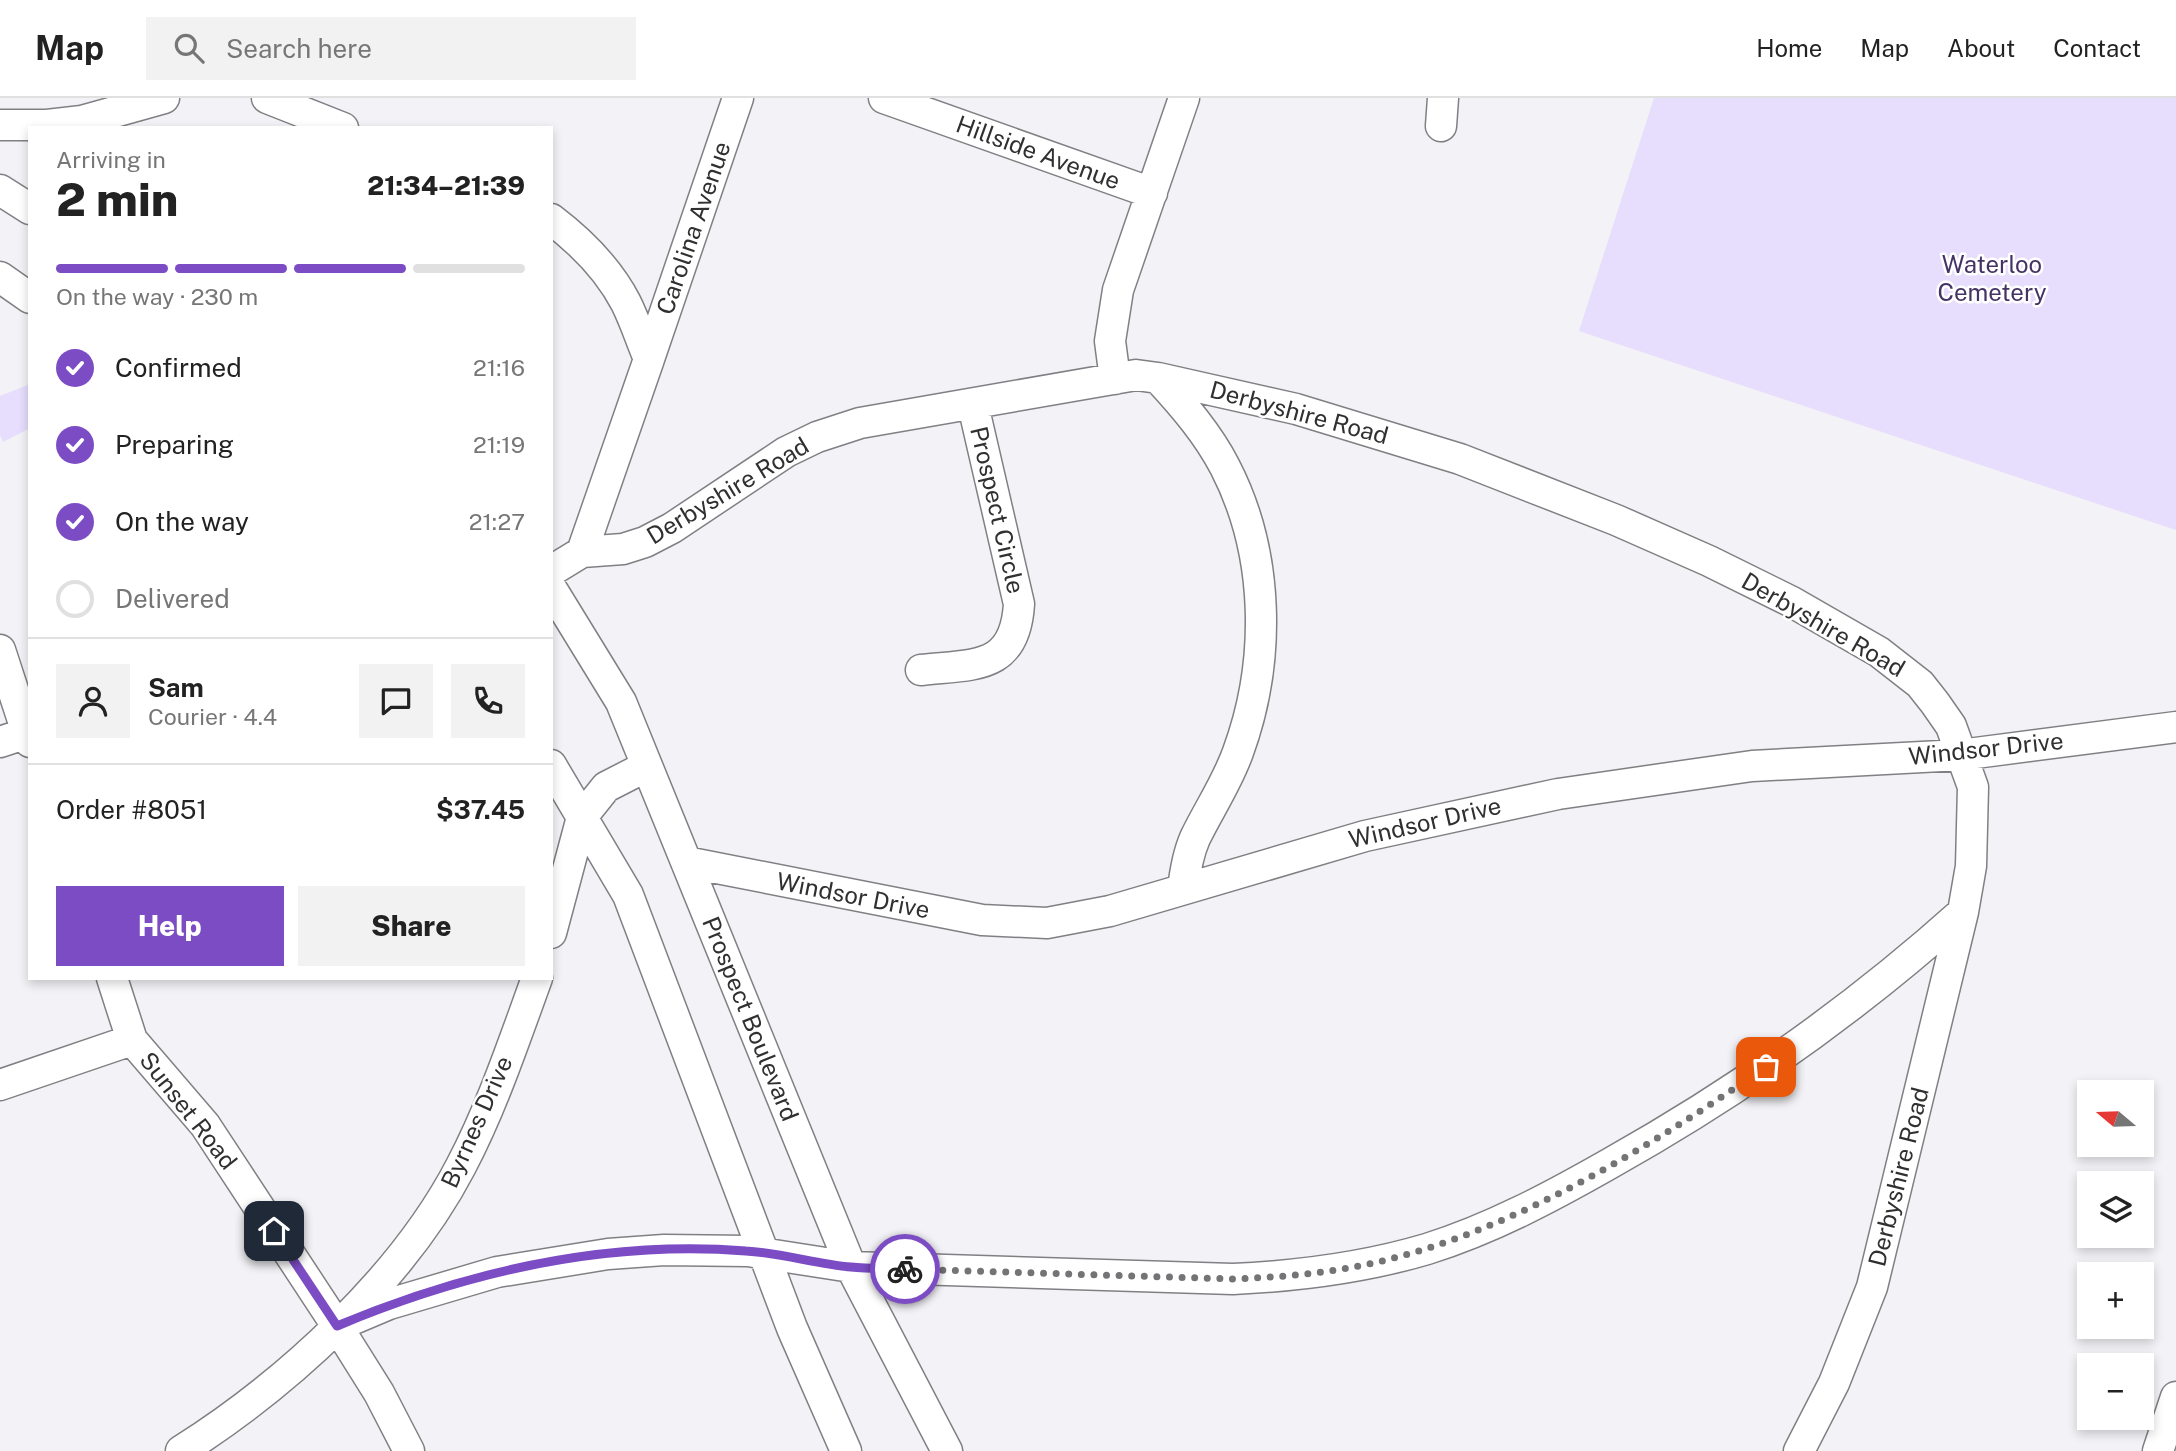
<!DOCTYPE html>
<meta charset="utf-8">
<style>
body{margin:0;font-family:"Public Sans",sans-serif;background:#f2f2f2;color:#222;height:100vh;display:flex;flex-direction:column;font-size:26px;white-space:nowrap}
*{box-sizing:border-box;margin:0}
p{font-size:23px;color:#767676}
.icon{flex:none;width:38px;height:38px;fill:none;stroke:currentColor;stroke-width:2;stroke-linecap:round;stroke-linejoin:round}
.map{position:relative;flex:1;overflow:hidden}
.details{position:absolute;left:28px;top:28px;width:525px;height:854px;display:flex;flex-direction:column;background:#fff;border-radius:0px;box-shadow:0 4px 10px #0003}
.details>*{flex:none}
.needle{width:46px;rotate:289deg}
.fabs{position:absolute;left:2077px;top:982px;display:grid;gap:14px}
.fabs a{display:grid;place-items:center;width:77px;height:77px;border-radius:0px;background:#fff;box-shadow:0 4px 10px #0003;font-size:35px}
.pin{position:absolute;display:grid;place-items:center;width:60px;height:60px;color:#fff;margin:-30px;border-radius:14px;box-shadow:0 4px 10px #0006}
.courier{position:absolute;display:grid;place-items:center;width:70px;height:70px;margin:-35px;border:5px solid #7c4cc4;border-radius:50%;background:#fff;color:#222;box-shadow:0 2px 9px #0007}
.head em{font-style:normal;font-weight:800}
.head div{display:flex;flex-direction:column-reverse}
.head{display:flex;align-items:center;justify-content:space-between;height:119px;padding:0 28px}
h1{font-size:46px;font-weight:800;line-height:52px}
.bar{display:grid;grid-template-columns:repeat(4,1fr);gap:10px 7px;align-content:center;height:84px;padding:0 28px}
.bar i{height:9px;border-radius:5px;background:#e0e0e0}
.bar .selected{background:#7c4cc4}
.bar p{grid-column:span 4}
.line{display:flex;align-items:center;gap:18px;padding:0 28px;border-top:2px solid #e0e0e0}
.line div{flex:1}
.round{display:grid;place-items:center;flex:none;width:74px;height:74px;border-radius:0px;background:#f2f2f2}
ol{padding:0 28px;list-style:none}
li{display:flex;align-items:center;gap:21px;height:77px}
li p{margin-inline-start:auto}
li .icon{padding:7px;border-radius:50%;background:#7c4cc4;color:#fff;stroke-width:4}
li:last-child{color:#767676}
li i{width:38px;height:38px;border:4px solid #e0e0e0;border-radius:50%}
.primary-button{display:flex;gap:14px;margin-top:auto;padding:14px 28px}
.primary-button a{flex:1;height:80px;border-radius:0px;background:#7c4cc4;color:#fff;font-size:28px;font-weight:800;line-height:80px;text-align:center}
.primary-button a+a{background:#f2f2f2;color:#222}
header{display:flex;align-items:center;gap:42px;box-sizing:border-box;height:98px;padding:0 35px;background:#fff;border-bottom:2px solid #e0e0e0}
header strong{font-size:33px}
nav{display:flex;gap:38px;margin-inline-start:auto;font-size:24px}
.search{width:490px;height:63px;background:#f2f2f2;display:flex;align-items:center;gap:18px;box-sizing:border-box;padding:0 24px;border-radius:0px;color:#767676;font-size:26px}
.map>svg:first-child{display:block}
.green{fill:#e6defc}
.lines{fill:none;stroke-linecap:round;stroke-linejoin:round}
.minor-casing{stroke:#807f83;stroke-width:33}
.minor{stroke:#fff;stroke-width:30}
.done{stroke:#747476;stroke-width:7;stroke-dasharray:0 12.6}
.route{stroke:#7c4cc4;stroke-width:9}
.labels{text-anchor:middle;stroke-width:5;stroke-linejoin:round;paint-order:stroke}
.street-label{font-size:24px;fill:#303031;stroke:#fff}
.park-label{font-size:24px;fill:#443364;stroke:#fff}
</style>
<header>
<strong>Map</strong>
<div class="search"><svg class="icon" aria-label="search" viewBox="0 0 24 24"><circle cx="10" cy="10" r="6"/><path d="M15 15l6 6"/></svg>Search here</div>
<nav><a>Home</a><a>Map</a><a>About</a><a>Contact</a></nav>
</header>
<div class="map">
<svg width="2176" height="1353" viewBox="0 0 2176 1353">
<rect width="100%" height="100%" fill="#f3f2f6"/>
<path class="green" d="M 1654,0 L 2176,0 L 2176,432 L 1579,233 Z
M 30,286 L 30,330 L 3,344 L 0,337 L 0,298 Z"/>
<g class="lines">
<defs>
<path id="minor" d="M 267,0 L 343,30
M 884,0 L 1152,95
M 0,27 L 47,27 L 82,23 L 164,0
M 1441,28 L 1443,0
M 0,92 L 30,111
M 551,121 C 580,143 609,172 626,205 C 635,223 641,242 649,261 L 582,454
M 0,179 L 30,200
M 649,261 L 738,0
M 1158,280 C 1183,307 1208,336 1225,369 C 1270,456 1271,564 1238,654 C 1227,685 1209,711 1195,740 C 1188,756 1185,774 1183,791
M 1115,281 L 1110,243 L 1118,192 L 1184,0
M 551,473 L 582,454 L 623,451 L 645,444 L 672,430 L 786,354 L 817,339 L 860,325 L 1136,277 L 1158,280 L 1296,311 L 1460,361 L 1616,422 L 1709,463 L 1792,504 L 1879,554 L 1920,586 L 1935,605 L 1951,628 L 1973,689 L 1971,768 L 1963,814 L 1872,1189 L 1834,1285 L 1799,1353
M 551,490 L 621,604 L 851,1169 L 947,1353
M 0,552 L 30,644
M 921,572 C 975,566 1015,572 1019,506 L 973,307
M 0,644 L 27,635
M 551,667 L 628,797 L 792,1230 L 846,1353
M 686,764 L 982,822 L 1047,825 L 1110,813 L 1365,738 L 1558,696 L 1752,668 L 1960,657 L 2176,629
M 551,835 L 582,719 L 606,689 L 647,668
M 112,880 L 132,942 L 205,1027 L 337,1228 L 379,1295 L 409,1353
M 0,987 L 132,942
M 337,1228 L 389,1206 L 497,1174 L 608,1156 L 664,1152 L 748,1153 L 851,1169 L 1233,1181 C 1299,1178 1363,1170 1427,1151 C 1491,1131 1551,1099 1609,1066 C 1736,995 1855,911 1963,814
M 181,1353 C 287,1286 403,1180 461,1068 C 492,1009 514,943 537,880
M 2158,1353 L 2176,1299"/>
</defs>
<use href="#minor" class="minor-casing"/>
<use href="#minor" class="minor"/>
</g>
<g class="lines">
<path class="done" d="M 905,1171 L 1233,1181 C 1283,1179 1333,1175 1382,1163 C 1519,1130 1651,1048 1766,969"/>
<path class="route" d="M 274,1133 L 337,1228 C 466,1174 606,1142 746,1153 C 782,1155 816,1166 851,1169 C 869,1171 887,1170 905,1171"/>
</g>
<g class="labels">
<g class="street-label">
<text transform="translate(1038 55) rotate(20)" y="8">Hillside Avenue</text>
<text transform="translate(694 130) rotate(-71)" y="8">Carolina Avenue</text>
<text transform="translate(1299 315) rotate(15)" y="8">Derbyshire Road</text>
<text transform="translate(728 393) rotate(-31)" y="8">Derbyshire Road</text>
<text transform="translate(997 412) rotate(77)" y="8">Prospect Circle</text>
<text transform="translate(1823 527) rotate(30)" y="8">Derbyshire Road</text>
<text transform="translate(1986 651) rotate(-6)" y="8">Windsor Drive</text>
<text transform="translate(1425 725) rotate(-13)" y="8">Windsor Drive</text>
<text transform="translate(853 798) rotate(11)" y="8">Windsor Drive</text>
<text transform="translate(750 921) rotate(68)" y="8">Prospect Boulevard</text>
<text transform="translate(188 1013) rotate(52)" y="8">Sunset Road</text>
<text transform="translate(477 1024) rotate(-66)" y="8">Byrnes Drive</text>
<text transform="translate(1899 1079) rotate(-76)" y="8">Derbyshire Road</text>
</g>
<g class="park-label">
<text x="1992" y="175">Waterloo<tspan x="1992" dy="28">Cemetery</tspan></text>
</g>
</g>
</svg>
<div class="fabs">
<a><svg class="needle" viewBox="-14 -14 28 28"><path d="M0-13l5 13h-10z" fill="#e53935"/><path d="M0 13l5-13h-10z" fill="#767676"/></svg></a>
<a><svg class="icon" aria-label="layers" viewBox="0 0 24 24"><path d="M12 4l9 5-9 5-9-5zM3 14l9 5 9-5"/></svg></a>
<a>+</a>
<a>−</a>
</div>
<div class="pin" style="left:1766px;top:969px;background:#ea580c"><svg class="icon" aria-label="bag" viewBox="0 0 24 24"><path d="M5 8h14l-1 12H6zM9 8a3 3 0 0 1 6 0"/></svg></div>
<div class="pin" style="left:274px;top:1133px;background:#1f2937"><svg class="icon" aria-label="home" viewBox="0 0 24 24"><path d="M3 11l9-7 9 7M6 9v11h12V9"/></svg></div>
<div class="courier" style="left:905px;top:1171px"><svg class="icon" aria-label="bike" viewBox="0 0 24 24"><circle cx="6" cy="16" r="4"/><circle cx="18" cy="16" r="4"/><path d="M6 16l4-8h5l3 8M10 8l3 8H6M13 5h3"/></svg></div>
<section class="details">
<div class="head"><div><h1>2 min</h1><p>Arriving in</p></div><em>21:34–21:39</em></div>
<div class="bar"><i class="selected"></i><i class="selected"></i><i class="selected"></i><i></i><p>On the way · 230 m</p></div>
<ol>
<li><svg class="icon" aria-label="check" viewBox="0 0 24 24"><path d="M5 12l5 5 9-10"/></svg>Confirmed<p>21:16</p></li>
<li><svg class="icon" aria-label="check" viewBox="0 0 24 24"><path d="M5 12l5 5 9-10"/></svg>Preparing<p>21:19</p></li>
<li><svg class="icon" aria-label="check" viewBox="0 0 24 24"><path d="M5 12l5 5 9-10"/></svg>On the way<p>21:27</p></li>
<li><i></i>Delivered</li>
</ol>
<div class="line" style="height:126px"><a class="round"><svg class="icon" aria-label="person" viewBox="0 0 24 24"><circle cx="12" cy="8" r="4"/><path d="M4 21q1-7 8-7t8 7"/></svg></a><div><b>Sam</b><p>Courier · 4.4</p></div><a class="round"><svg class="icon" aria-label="chat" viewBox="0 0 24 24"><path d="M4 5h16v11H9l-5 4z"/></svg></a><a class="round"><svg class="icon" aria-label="phone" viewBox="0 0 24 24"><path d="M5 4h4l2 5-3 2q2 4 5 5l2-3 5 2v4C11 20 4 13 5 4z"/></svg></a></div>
<div class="line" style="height:91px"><div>Order #8051</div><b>$37.45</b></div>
<div class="primary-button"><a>Help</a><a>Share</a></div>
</section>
</div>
